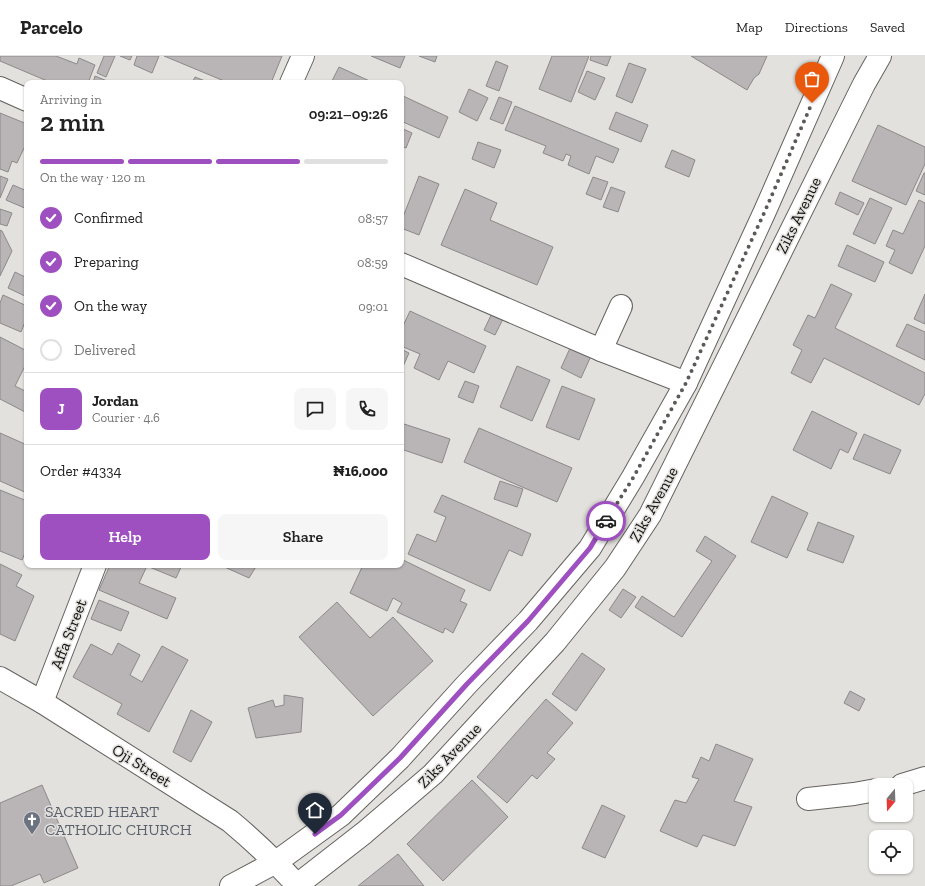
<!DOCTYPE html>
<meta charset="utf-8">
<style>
:root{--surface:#fff;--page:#f6f6f6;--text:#222;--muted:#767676;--line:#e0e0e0;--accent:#9e50c0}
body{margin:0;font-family:"Zilla Slab",serif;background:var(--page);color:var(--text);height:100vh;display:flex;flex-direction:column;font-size:15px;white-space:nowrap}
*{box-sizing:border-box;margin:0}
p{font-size:13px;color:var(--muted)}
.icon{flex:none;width:22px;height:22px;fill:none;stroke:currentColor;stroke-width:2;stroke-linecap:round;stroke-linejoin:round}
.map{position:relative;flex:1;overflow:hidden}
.details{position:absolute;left:24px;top:24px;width:380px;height:488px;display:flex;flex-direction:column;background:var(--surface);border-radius:8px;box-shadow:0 1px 3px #0004}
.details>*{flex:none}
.needle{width:26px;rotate:199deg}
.fabs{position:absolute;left:869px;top:722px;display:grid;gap:8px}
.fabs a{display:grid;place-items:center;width:44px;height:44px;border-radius:8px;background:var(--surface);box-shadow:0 1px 3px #0004;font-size:20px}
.pin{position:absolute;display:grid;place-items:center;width:34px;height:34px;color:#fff;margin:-41px -17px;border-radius:50% 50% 50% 0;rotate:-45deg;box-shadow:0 0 4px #0007}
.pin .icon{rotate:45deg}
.courier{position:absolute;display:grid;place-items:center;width:40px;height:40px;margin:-20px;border:3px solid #9e50c0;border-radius:50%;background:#fff;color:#222;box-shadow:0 1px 5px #0007}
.head em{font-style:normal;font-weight:600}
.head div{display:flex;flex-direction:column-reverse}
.head{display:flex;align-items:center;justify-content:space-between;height:68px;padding:0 16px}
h1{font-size:26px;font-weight:600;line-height:30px}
.bar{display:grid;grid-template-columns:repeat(4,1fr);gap:6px 4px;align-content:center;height:48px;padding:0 16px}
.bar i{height:5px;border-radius:3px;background:var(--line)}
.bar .on{background:var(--accent)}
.bar p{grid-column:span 4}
.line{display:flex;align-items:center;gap:10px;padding:0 16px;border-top:1px solid var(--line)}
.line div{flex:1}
.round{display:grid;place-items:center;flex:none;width:42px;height:42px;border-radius:8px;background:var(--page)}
ol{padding:0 16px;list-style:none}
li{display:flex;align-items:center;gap:12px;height:44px}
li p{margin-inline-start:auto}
li .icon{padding:4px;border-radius:50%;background:var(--accent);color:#fff;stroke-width:4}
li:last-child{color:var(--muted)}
li i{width:22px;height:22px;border:2px solid var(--line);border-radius:50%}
.primary-button{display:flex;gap:8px;margin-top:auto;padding:8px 16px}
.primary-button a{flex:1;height:46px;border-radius:8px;background:var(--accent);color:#fff;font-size:16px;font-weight:600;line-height:46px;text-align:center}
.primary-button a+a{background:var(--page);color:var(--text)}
header{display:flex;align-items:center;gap:24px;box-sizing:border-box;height:56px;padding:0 20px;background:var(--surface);border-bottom:1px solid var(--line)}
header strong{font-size:19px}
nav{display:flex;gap:22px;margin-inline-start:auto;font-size:14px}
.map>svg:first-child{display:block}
.building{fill:#b9b5b7;stroke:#8d888a}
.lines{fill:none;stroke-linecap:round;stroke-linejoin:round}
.minor-casing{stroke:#656360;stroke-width:24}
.major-casing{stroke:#656360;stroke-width:24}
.minor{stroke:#fff;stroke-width:22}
.major{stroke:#fff;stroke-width:22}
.done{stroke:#5b5a58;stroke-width:4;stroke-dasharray:0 7.2}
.route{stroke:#9e50c0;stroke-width:5}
.labels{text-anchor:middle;stroke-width:3;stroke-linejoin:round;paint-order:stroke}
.street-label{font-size:16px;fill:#121211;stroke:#e3e1dd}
.worship-label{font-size:16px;fill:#5b616d;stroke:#e3e1dd;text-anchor:start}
</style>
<header>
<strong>Parcelo</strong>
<nav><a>Map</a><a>Directions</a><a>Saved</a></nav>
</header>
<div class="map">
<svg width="925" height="830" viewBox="0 0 925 830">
<rect width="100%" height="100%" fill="#e3e1dd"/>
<g class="building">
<polygon points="0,0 56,0 77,8 79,2 95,9 88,27 52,27 0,5"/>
<polygon points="104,0 115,0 106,21 97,17"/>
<polygon points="120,0 132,0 130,4"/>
<polygon points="137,0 159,0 152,17 134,9"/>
<polygon points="164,0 282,0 271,27 229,27"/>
<polygon points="371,0 405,0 400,12"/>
<polygon points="419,0 437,0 435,6"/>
<polygon points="552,0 589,0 571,46 539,33"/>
<polygon points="591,0 611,0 607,10 590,4"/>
<polygon points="691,0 767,0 759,18 754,22 747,34"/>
<polygon points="496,5 508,10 499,35 486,30"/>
<polygon points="629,7 646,13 632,47 616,40"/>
<polygon points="339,11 374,27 331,27"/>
<polygon points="587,15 605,22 595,44 578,36"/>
<polygon points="95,20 112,27 93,27"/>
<polygon points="195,21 210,27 192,27"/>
<polygon points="469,33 488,42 477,65 459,56"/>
<polygon points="401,39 448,61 439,82 401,65"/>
<polygon points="499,41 512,46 503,68 490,63"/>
<polygon points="515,50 619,93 613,107 596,100 589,118 568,109 571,100 566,98 563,105 543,97 546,90 505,74"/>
<polygon points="616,56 648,69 641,86 609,73"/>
<polygon points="0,57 27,68 27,93 24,92 17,107 12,105 8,116 0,113"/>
<polygon points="878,69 925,91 925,108 906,149 852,125"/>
<polygon points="401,72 412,77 406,92 401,90"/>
<polygon points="478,86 501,94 494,112 472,103"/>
<polygon points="672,94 695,104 689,121 665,111"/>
<polygon points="924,117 925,117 925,139 916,135"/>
<polygon points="0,120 8,123 0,142"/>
<polygon points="419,120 439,128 419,179 401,172 401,166"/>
<polygon points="593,121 608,126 601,144 586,138"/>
<polygon points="13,129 27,135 27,153 6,144"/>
<polygon points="611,131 625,136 618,156 603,151"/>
<polygon points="465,133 497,147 490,164 553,191 537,229 441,189"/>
<polygon points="840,136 864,147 858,159 835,148"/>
<polygon points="870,142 892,152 875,188 853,178"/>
<polygon points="919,144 925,147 925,190 912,218 889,207 895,194 886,190 893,174 903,178"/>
<polygon points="0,153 12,157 7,170 0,168"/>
<polygon points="0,174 2,175 12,195 0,220"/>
<polygon points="847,189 884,206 875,226 838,210"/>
<polygon points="15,216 27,222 27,241 8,232"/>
<polygon points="831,228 852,238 835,272 925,317 925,338 919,349 824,302 811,327 791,317 802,294 793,289 808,259 815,262"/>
<polygon points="925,238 925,268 914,263"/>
<polygon points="3,239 27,250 27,261 21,276 0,267 0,247"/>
<polygon points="410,255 486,290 474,317 448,305 439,324 414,312 420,298 401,290 401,274"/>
<polygon points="493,255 504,261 495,279 484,274"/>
<polygon points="907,268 925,276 925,304 896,290"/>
<polygon points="0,281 27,295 27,306 15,330 27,336 27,357 0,343"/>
<polygon points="571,290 591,300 581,322 561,312"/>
<polygon points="401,293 409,297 401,315"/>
<polygon points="517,310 550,324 532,365 500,351"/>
<polygon points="465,325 479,330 473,347 458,341"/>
<polygon points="562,330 595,343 579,384 546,371"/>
<polygon points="812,355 857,377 848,397 840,393 831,413 793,394"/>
<polygon points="401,367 450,383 442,407 401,393"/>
<polygon points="479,372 572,412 557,446 464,406"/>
<polygon points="0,377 27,389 27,437 0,425"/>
<polygon points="864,378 901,394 890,418 853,403"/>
<polygon points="500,425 523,433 517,451 494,443"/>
<polygon points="0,434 27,445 27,492 22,504 0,495"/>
<polygon points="442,439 531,478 522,500 509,494 490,535 408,498 417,478 436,486 446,461 434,456"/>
<polygon points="772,440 808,457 787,502 751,486"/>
<polygon points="818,466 854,480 843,507 807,494"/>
<polygon points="705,480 736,500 682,581 635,551 642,540 674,561 712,505 696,495"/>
<polygon points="401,503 465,534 460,545 467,548 453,577 445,572 443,577 397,556 402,547 393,542 387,555 350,537 363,509 401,509"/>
<polygon points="0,508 22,519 16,530 34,540 15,585 0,578"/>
<polygon points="110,509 182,509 176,522 147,510 139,527 176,542 167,563 99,534"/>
<polygon points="220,509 257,509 249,522"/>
<polygon points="623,533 636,541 621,562 609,554"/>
<polygon points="99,544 129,556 121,575 91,563"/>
<polygon points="337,546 370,582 393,561 433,605 373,660 299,581"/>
<polygon points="118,587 140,599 130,619 142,626 162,590 188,604 149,676 117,658 122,648 73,621 91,588 112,599"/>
<polygon points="582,597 605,613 576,655 552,638"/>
<polygon points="850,635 865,643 859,655 844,647"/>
<polygon points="284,639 303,642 301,676 256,682 248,652 273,644 275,651 284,649"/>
<polygon points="546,643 573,667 547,697 555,703 537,723 532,719 507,747 477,721"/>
<polygon points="191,654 212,666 191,706 173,696"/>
<polygon points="716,688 753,703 734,745 752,751 735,790 703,779 697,791 660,775 675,744 686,747 699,723 692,721 701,701 709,705"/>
<polygon points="472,724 508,761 443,825 407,788"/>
<polygon points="42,729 78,812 44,827 40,818 11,830 0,830 0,747"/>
<polygon points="602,749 625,760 605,802 582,792"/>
<polygon points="398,798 424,830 358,830"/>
</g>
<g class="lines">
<g class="minor-casing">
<g id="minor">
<polyline points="291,27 303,0"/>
<polyline points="0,32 27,44"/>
<polyline points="401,208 601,294 686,327"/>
<polyline points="601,294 621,250"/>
<path d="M 0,622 L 42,646 L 230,765 C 254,785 276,806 297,829"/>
<polyline points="42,646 95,509"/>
<polyline points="902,729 925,722"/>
<polyline points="808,743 854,738 876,734"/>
</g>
</g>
<g class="major-casing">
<g id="major">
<polyline points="231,830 276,806 341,759 400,702 467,628 528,565 590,492 633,421 686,327 765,155 833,0"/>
<polyline points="296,830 364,777 433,718 555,586 615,512 650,459 864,28 880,0"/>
</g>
</g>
<use href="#minor" class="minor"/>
<use href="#major" class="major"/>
</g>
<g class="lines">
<polyline class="done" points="606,465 633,422 686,327 765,155 812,47"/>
<polyline class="route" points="315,778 341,759 400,702 467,628 528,565 590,492 606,465"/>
</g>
<defs>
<g id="church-pin" transform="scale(0.9)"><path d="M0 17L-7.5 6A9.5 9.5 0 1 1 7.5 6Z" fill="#6b7280" stroke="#e3e1dd"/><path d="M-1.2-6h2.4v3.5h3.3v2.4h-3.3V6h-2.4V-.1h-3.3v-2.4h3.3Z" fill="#fff"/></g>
</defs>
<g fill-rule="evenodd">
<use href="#church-pin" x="32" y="764"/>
</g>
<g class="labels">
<g class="street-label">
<text transform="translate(798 159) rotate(-64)" y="6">Ziks Avenue</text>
<text transform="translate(653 448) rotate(-61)" y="6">Ziks Avenue</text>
<text transform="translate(68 578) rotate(-69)" y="6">Affa Street</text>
<text transform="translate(449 699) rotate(-46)" y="6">Ziks Avenue</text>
<text transform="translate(142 709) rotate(32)" y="6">Oji Street</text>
</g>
<g class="worship-label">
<text x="45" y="761">SACRED HEART<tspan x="45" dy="18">CATHOLIC CHURCH</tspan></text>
</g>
</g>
</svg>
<div class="fabs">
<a><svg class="needle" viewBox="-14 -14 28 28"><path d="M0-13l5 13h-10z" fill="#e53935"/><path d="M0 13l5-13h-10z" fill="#767676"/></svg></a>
<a><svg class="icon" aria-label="locate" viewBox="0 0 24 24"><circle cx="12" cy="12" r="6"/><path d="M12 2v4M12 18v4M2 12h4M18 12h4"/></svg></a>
</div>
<div class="pin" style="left:812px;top:47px;background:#ea580c"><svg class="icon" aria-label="bag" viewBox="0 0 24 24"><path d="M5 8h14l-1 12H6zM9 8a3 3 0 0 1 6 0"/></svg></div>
<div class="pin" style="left:315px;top:778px;background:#1f2937"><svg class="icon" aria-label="home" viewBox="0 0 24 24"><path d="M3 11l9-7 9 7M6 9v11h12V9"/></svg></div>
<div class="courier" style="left:606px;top:465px"><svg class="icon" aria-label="car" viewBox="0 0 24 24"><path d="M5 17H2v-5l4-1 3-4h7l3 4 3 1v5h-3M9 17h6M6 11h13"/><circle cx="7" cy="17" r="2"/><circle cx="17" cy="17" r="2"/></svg></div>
<section class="details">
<div class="head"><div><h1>2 min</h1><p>Arriving in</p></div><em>09:21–09:26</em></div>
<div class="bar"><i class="on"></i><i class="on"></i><i class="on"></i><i></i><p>On the way · 120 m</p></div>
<ol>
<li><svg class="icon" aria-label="check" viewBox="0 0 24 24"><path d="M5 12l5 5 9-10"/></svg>Confirmed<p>08:57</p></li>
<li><svg class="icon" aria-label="check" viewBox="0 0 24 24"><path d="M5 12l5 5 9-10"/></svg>Preparing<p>08:59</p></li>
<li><svg class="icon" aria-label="check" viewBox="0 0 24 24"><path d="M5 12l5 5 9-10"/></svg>On the way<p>09:01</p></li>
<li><i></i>Delivered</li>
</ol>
<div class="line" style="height:72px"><b class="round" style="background:var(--accent);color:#fff">J</b><div><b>Jordan</b><p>Courier · 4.6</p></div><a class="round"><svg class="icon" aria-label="chat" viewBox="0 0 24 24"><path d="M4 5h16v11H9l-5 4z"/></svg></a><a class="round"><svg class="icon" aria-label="phone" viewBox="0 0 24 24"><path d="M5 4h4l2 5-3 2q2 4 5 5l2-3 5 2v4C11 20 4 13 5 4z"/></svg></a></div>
<div class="line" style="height:52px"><div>Order #4334</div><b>₦16,000</b></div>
<div class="primary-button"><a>Help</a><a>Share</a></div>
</section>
</div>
